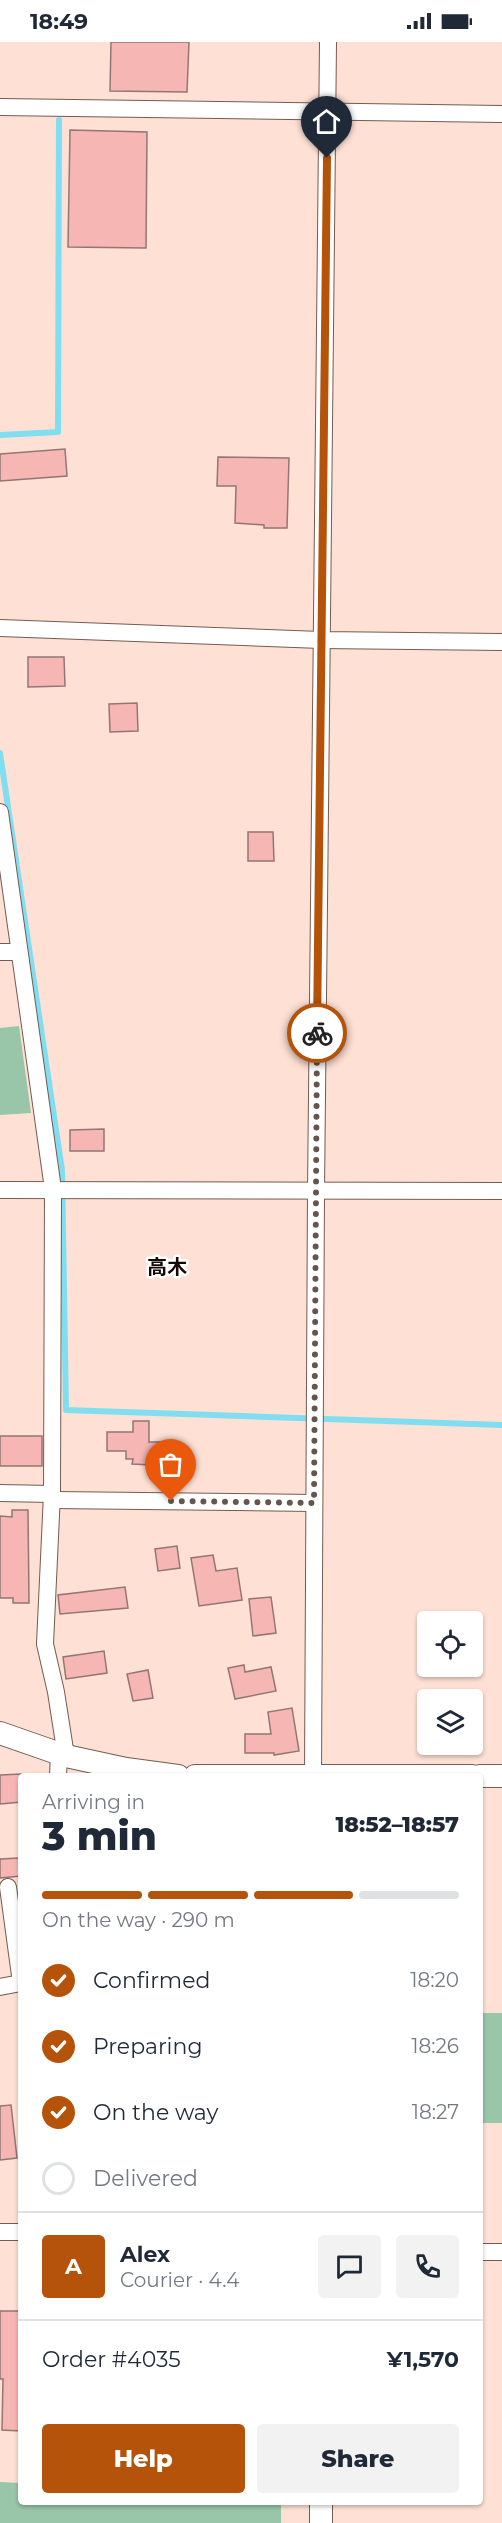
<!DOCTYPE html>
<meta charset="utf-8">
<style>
:root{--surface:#fff;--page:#f2f2f3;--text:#1f2937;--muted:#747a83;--line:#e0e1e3;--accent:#b45309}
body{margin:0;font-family:Montserrat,"Noto Sans JP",sans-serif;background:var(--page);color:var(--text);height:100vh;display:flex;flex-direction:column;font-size:22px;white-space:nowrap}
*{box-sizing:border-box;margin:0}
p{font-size:20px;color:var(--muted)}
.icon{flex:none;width:33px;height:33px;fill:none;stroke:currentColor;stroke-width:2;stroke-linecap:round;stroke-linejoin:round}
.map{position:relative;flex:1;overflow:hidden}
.drawer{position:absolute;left:18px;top:1731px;width:465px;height:732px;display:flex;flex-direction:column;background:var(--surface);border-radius:6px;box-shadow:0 2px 4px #0004}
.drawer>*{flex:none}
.tools{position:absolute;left:417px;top:1569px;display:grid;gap:12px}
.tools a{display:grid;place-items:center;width:66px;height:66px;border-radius:6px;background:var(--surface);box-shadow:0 2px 4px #0004;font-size:30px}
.pin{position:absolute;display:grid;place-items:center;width:51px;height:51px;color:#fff;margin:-62px -26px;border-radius:50% 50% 50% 0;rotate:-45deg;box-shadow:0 0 6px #0007}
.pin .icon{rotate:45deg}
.courier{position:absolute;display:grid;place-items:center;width:60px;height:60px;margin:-30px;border:4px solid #b45309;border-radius:50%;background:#fff;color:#222;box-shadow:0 2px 8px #0007}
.summary em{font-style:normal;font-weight:800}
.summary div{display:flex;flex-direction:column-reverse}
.summary{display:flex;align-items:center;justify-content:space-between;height:102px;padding:0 24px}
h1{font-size:39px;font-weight:800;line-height:45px}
.bar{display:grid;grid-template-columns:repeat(4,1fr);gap:9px 6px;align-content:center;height:72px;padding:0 24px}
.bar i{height:8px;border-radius:4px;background:var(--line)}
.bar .on{background:var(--accent)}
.bar p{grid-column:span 4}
.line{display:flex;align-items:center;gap:15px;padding:0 24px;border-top:2px solid var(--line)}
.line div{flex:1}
.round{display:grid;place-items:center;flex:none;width:63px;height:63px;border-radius:6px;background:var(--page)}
ol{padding:0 24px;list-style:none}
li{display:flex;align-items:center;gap:18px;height:66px}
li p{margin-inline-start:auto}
li .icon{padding:6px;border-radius:50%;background:var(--accent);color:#fff;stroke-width:4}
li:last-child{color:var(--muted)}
li i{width:33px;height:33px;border:3px solid var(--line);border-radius:50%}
.button{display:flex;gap:12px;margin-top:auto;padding:12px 24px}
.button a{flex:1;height:69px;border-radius:6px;background:var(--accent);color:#fff;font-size:24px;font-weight:800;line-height:69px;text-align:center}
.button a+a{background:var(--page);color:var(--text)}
.status{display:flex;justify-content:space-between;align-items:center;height:42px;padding:0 30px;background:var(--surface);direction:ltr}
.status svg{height:16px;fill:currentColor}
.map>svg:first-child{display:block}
.green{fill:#99c6a8}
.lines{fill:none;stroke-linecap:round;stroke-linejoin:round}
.stream{stroke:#81def0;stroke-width:6}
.building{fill:#f6b7b4;stroke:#937674;stroke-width:1.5}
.street-casing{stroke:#755b51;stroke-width:18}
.secondary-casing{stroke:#755b51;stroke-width:24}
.street{stroke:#fff;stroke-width:16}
.secondary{stroke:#fff;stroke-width:22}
.done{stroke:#65554e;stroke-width:6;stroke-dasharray:0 10.8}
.route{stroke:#b45309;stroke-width:8}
.labels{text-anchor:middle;stroke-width:5;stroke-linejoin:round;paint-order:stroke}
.quarter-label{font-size:20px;font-weight:bold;fill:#130a06;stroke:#fff}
</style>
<div class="status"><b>18:49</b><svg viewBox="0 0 49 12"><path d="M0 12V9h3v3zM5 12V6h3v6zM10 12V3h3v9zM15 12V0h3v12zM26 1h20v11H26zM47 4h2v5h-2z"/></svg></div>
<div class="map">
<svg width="502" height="2481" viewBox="0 0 502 2481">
<rect width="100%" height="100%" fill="#fee0d4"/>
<g class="green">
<polygon points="19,984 31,1071 0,1073 0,986"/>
<rect x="480" y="1971" width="22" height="110"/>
<polygon points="0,2440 21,2441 21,2460 281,2460 281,2481 0,2481"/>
</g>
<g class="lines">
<g class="stream">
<polyline points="0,393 58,390 59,78"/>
<polyline points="0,711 62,1128 66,1368 502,1383"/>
</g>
</g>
<g class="building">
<polygon points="111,0 189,0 187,50 110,49"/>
<polygon points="70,88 147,90 146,206 68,205"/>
<polygon points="65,407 67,434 0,439 0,412"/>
<polygon points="218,415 289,416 287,486 264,486 264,483 235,481 236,444 217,444"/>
<polygon points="28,615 64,615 65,644 28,645"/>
<polygon points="137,661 138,689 110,690 109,662"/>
<polygon points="248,790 273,790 274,819 248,819"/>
<polygon points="104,1087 104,1109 70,1109 70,1088"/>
<polygon points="133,1379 149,1379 149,1400 162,1400 162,1417 152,1417 152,1423 132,1422 133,1417 126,1417 126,1409 107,1409 107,1390 133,1390"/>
<rect x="0" y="1394" width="42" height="30"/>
<polygon points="12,1468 28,1468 29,1561 13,1561 13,1556 0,1556 0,1474 12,1475"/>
<polygon points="177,1504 180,1526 158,1529 155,1507"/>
<polygon points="213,1513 216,1529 237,1526 242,1558 199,1564 191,1516"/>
<polygon points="125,1545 128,1566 60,1572 58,1553"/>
<polygon points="271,1555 276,1591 253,1594 249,1557"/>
<polygon points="104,1609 107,1631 66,1637 63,1615"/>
<polygon points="244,1623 245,1630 271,1625 276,1649 235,1657 228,1626"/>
<polygon points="148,1628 153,1656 133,1659 127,1632"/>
<polygon points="292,1666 299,1709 274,1713 274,1711 245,1711 245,1692 271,1692 268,1670"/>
<polygon points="21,1732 21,1760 0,1762 0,1733"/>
<polygon points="19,1816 21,1834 0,1836 0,1817"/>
<polygon points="11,2063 17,2116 0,2118 0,2064"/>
<polygon points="0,2269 21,2269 21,2389 2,2388 3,2337 0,2337"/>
</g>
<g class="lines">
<g class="street-casing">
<g id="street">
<polyline points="0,65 502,72"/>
<polyline points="0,586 321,598 502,600"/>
<polyline points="0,770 53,1147 52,1452 45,1602 56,1650 66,1714"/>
<polyline points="0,910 19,910"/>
<polyline points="0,1148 502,1149"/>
<polyline points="0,1451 52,1452"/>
<polyline points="52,1458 314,1461"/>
<polyline points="313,1733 316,1149 328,0"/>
<polyline points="58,1734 59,1712"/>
<polyline points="8,1845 21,1941"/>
<polyline points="0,1945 21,1941"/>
<polyline points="0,2190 21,2190"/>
<polyline points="480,2210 502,2210"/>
</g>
</g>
<g class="secondary-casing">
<g id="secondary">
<polyline points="0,1691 66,1714 126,1727 178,1734"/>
<polyline points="195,1734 472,1734"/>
<polyline points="480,1734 502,1734"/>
<polyline points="321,2460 321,2481"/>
</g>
</g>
<use href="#street" class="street"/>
<use href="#secondary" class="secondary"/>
</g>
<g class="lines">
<polyline class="done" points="171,1459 314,1461 317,991"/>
<polyline class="route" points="317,991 327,116"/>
</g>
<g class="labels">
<g class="quarter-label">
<text x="167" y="1232">高木</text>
</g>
</g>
</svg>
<div class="tools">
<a><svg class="icon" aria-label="locate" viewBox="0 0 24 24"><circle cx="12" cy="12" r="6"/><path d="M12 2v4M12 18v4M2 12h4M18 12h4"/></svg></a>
<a><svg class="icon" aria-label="layers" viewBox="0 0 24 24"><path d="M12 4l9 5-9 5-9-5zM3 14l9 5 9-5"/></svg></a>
</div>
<div class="pin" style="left:171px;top:1459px;background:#ea580c"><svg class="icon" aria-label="bag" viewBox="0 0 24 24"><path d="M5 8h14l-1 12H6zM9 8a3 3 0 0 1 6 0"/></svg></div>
<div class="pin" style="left:327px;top:116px;background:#1f2937"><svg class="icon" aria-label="home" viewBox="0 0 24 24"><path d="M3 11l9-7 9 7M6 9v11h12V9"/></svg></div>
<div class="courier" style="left:317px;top:991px"><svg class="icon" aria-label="bike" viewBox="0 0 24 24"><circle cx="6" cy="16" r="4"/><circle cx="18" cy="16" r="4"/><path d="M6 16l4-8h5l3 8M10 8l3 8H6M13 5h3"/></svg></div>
<section class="drawer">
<div class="summary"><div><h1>3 min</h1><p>Arriving in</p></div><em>18:52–18:57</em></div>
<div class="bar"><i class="on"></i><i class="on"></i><i class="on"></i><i></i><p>On the way · 290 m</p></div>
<ol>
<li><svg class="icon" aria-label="check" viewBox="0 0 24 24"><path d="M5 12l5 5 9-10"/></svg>Confirmed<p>18:20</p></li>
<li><svg class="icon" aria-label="check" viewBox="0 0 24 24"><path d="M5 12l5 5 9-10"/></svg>Preparing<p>18:26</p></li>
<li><svg class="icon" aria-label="check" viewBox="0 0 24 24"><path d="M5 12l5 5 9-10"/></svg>On the way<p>18:27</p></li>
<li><i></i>Delivered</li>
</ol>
<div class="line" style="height:108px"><b class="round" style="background:var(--accent);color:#fff">A</b><div><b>Alex</b><p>Courier · 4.4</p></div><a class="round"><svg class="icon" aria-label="chat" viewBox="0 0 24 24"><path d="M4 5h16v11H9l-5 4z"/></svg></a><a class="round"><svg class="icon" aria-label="phone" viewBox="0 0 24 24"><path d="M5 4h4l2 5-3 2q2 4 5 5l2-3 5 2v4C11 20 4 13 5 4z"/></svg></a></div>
<div class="line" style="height:78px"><div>Order #4035</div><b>¥1,570</b></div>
<div class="button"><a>Help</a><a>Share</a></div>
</section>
</div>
